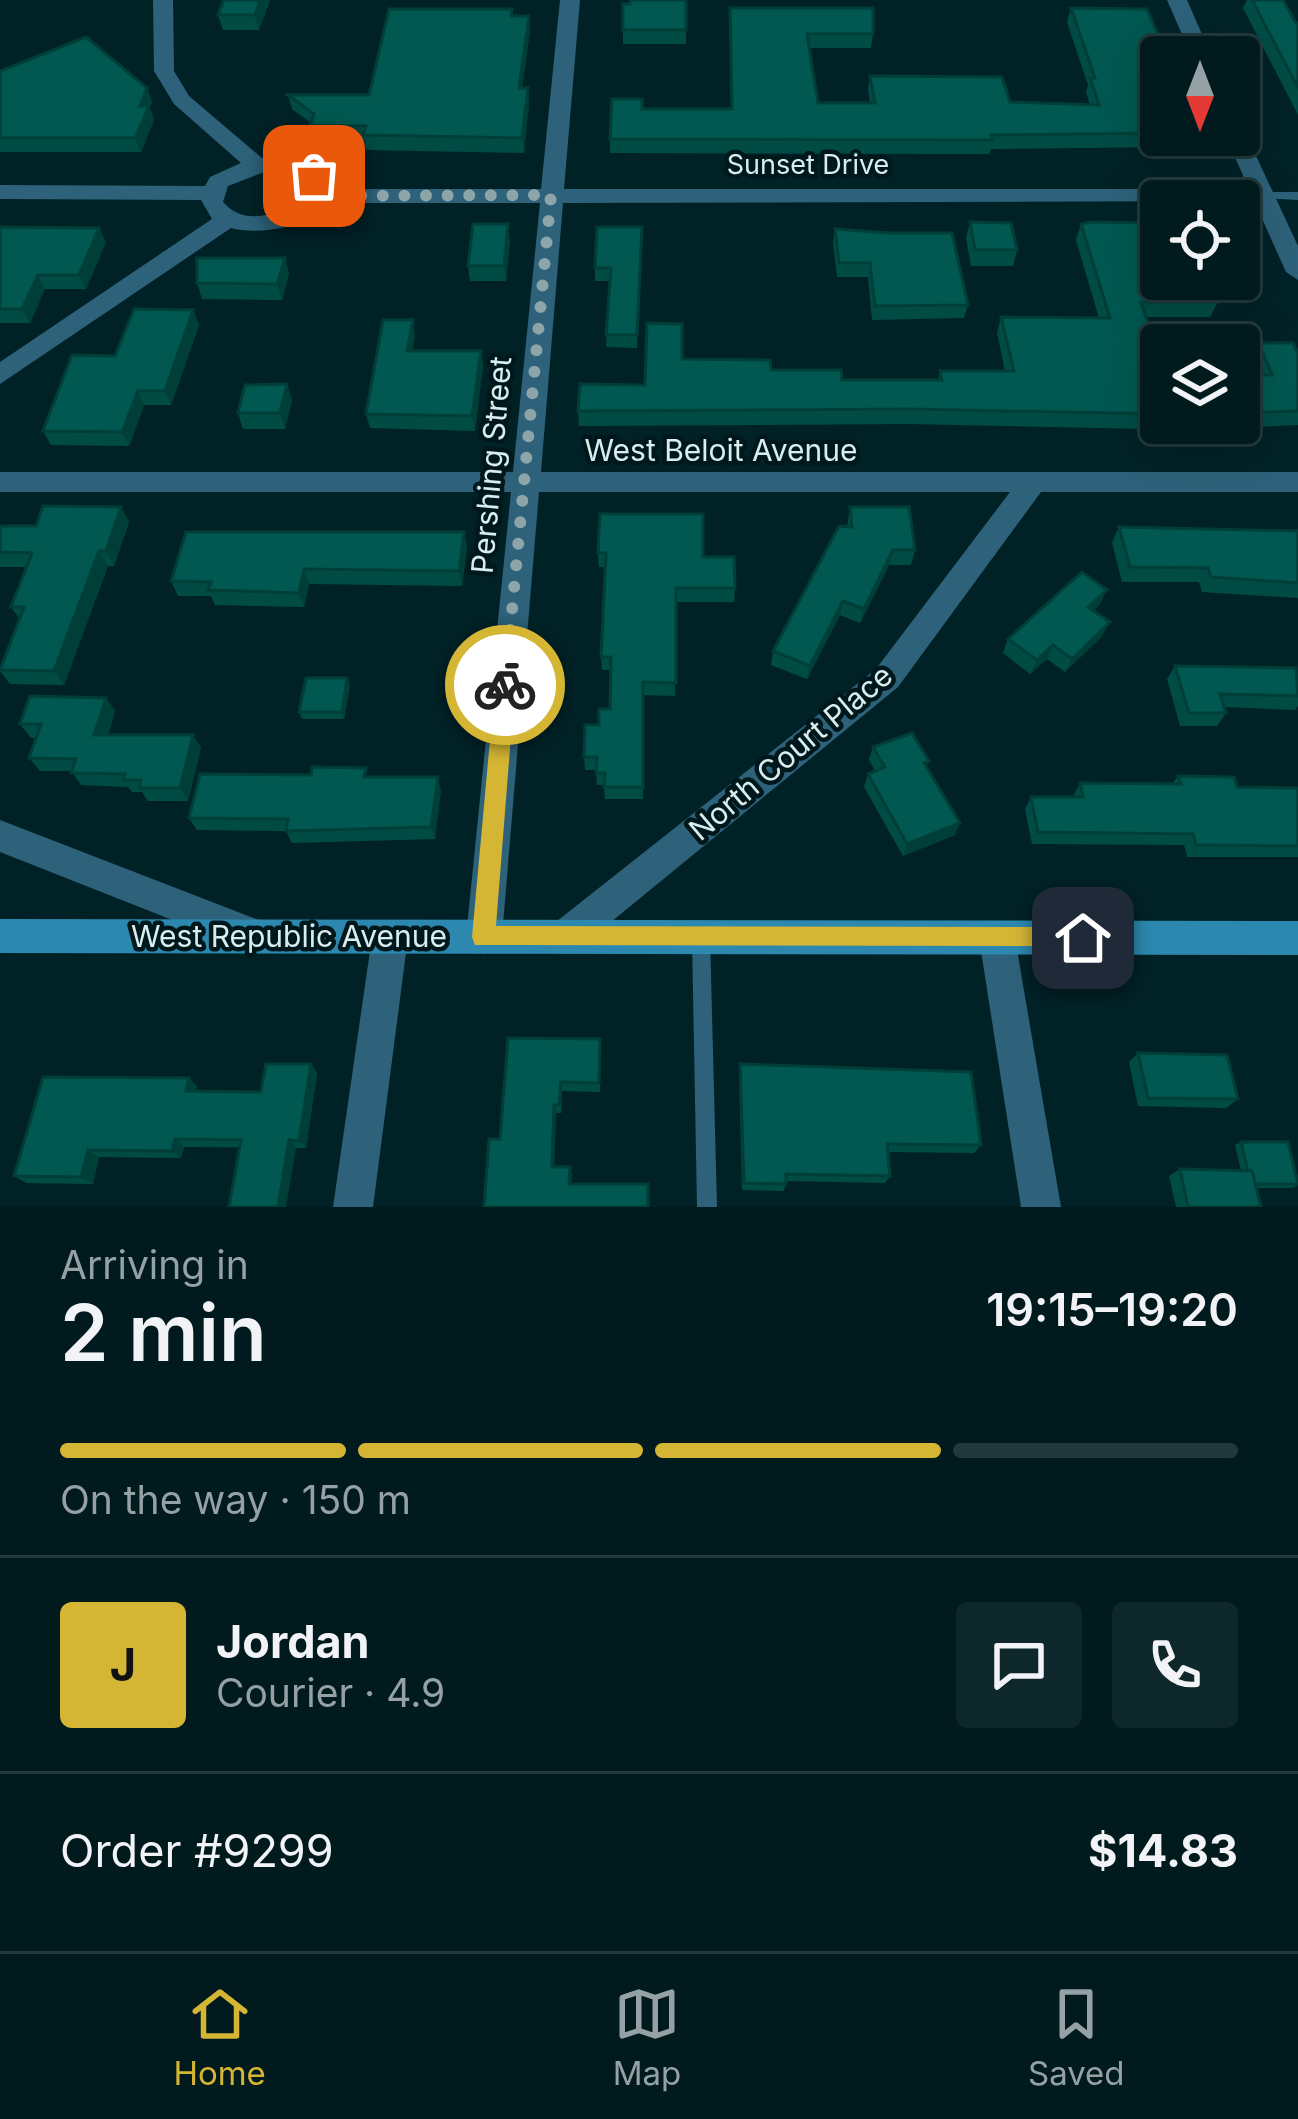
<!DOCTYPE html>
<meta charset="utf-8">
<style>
:root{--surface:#001a1d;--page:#0e272a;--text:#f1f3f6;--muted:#95a1a4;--line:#22383b;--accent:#d5b534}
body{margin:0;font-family:Inter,sans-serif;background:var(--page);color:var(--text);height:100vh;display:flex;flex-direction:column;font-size:45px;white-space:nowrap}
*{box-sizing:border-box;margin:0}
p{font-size:39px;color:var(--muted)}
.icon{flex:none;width:66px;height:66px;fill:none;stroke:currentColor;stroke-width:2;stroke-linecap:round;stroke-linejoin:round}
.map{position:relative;height:1207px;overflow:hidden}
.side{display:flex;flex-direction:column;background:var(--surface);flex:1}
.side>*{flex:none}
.needle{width:78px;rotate:180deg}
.controls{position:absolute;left:1140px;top:36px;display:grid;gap:24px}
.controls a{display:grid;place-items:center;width:120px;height:120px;border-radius:12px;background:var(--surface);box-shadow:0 12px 48px #0002,0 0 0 3px var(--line);font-size:60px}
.pin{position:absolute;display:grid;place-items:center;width:102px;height:102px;color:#fff;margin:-51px;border-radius:24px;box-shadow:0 6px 18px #0006}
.courier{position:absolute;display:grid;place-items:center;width:120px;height:120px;margin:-60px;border:9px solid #d5b534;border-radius:50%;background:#fff;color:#222;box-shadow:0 3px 15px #0007}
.head em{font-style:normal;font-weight:600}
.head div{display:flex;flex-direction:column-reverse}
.head{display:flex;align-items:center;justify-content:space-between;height:204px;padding:0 60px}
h1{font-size:78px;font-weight:600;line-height:90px}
.bar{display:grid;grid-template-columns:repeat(4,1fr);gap:18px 12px;align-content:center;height:144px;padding:0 60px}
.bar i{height:15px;border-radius:9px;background:var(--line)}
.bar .on{background:var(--accent)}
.bar p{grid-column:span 4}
.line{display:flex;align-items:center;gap:30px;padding:0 60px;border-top:3px solid var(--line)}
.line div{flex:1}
.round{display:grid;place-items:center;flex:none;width:126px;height:126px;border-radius:12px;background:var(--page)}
.dock{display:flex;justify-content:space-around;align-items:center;height:168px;border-top:3px solid var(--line);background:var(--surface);font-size:33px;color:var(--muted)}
.dock a{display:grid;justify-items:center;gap:6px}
.dock .on{color:var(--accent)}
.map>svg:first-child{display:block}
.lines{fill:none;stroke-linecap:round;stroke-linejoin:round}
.lane{fill:#2d627a;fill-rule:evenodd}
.street{fill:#2d627a;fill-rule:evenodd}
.secondary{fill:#2c88af;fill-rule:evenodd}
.wall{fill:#004c45}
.shaded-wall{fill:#003e38}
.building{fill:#005850;stroke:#003e38;stroke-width:3}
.route{fill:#d5b534}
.done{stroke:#8da5a9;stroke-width:12;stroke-dasharray:0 21.6}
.labels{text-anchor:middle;stroke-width:9;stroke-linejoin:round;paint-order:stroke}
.far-street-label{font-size:27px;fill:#d9ecef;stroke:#00181b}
.street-label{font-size:30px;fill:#d9ecef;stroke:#00181b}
</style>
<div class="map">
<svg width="1298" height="1207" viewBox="0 0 1298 1207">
<rect width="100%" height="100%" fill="#002227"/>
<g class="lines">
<g class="lane">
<polygon points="1263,192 1298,192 1298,200 1259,198 1257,196"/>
<polygon points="701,928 707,931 710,937 717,1207 697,1207 692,937 695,931"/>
</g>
<g class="street">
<path d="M 153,0 L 173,0 L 174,71 L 189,96 L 262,158 L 273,155 L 322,171 L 330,189 L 541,189 L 560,0 L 580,0 L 564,189 L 1249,189 L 1225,135 L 1244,130 L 1298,246 L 1298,280 L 1286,272 L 1255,203 L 1239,201 L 563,203 L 541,472 L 1298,472 L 1298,492 L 1041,492 L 898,687 L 578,949 L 565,954 L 552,949 L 547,937 L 552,925 L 876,669 L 1010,492 L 539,492 L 502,937 L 497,949 L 484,954 L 471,949 L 466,937 L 511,492 L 0,492 L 0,472 L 513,472 L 540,203 L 323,203 C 308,229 257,235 231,228 L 0,384 L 0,362 L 212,219 L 201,200 L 0,199 L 0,185 L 205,186 L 210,177 L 241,163 L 174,104 L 154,71 ZM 272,169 L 306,181 L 309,185 L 301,202 C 274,214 245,227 223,202 L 228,186 Z"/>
<polygon points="1167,0 1187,0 1212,57 1192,57"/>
<polygon points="0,820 264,922 269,934 264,946 251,951 0,852"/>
<polygon points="390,920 403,925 408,937 373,1207 333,1207 372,937 377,925"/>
<polygon points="997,921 1010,926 1015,938 1061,1207 1021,1207 979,938 984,926"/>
</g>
<polygon class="secondary" points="0,919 1298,921 1298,955 0,953"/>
</g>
<g class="wall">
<polygon points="270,0 259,30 223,30 218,15"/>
<polygon points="686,0 686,44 623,44 623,4"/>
<polygon points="1247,0 1283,0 1296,23 1298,23 1298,115 1243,8"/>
<polygon points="730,8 873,34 871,48 809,48 818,103 870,103 868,90 870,76 1010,102 1090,105 1086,92 1088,85 1067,22 1071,8 1161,57 1161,135 1221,135 1222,139 1217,153 1175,153 1172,147 991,149 989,154 610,153 610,139 731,109"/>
<polygon points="512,9 513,16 530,30 522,88 529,103 524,153 366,150 364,140 314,140 311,123 292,109 288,95 369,95"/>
<polygon points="0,71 147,88 152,102 150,108 154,120 141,152 0,152"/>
<polygon points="970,222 1017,250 1013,266 971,266 966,238"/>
<polygon points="1081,224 1218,302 1210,317 1146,317 1161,361 1161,423 1239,423 1239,375 1257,375 1251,359 1259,343 1298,353 1298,425 1195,430 908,424 579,426 578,411 645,385 682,359 842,380 938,380 940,371 1005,371 997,333 1001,317 1099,318 1076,240"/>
<polygon points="0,227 106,242 86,289 45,289 30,323 0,323"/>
<polygon points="642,227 637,348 606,347 610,281 595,281 595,268"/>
<polygon points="835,229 968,305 964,318 872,320 868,277 837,277 833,243"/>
<polygon points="510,240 506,281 470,281 468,266"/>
<polygon points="285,258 289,274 282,300 202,299 197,283"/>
<polygon points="193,310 199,325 171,405 144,405 129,446 51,445 43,431 115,356"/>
<polygon points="415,335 412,351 481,351 483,366 475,431 370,428 366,414"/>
<polygon points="287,384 292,400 285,429 243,429 238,413"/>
<polygon points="121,507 129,522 114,566 108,566 64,685 10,684 0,671 0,668 19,618 11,607 27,567 0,567 0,526 36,526"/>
<polygon points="850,507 915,550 911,565 889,565 860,623 840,615 807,679 771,665 773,651 847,527"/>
<polygon points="1119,527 1298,531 1298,598 1202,592 1199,582 1122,582 1112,542"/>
<polygon points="464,532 467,546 462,586 309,584 304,607 215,605 211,596 178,596 171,581"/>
<polygon points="598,553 703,557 735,588 734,602 676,602 675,696 643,695 643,799 605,799 604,785 597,785 596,770 585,770 584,757 599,725 610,709 611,670 602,670 601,657 606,567 599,567"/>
<polygon points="1100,604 1093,611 1102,636 1065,672 1047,659 1030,674 1003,653 1008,639"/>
<polygon points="1175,666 1298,673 1298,706 1295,710 1225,707 1226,713 1217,726 1180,726 1167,679"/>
<polygon points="350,685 344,719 302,719 299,712"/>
<polygon points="106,698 115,711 108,735 193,735 201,748 188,801 148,801 142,792 132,792 128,787 81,785 71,771 40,771 29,758 36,738 31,738 20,724"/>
<polygon points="873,747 927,768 955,835 903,856 864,787 868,774 875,771 869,760"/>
<polygon points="1178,776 1237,787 1298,788 1298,857 1187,857 1184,845 1032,844 1025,809 1031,797 1073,797 1080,783 1172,784"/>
<polygon points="369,777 441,790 435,839 292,843 286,831 197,830 189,818"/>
<polygon points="600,1039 600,1092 562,1091 561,1113 556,1113 554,1167 572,1174 571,1184 484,1207 500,1139"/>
<polygon points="1138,1053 1238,1099 1226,1108 1138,1106 1129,1062"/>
<polygon points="311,1064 317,1073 306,1148 184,1147 181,1158 99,1157 93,1184 27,1183 14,1176 197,1086 196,1091 261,1092"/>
<polygon points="740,1064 981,1145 974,1153 888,1152 890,1176 885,1183 786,1181 784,1191 742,1190 739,1073"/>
<polygon points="1241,1142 1298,1185 1292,1188 1256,1188 1261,1207 1176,1207 1169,1176 1180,1169 1241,1171 1235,1145"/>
</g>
<g class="shaded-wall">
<polygon points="260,0 270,0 259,30 255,15"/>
<polygon points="529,16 530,30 520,103 519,88"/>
<polygon points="147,88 152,102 150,108 154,120 141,152 135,138 140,106"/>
<polygon points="528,88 529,103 524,153 522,138"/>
<polygon points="508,224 510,240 506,281 504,266"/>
<polygon points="99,228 106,242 86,289 79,275"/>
<polygon points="285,258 289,274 282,300 277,284"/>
<polygon points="38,275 45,289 30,323 22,309"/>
<polygon points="193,310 199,325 171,405 165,391"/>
<polygon points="413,320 415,335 410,366 407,351"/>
<polygon points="481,351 483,366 475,431 472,416"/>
<polygon points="287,384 292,400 285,429 280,413"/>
<polygon points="138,391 144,405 129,446 122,432"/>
<polygon points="121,507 129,522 114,566 106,551"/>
<polygon points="464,532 467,546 462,586 459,571"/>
<polygon points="893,550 889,565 860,623 864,609"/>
<polygon points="99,551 108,566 64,685 54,671"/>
<polygon points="304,569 309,584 304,607 299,593"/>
<polygon points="1107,590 1100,604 1081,622 1088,607"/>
<polygon points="843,601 840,615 807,679 810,666"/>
<polygon points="1110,622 1102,636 1065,672 1072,659"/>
<polygon points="1053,645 1047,659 1030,674 1037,660"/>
<polygon points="347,678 350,685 344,719 342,712"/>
<polygon points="106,698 115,711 103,748 94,735"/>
<polygon points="193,735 201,748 188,801 180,788"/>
<polygon points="438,777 441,790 435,839 431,827"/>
<polygon points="960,823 955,835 903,856 907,844"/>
<polygon points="311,1064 317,1073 306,1148 299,1141"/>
<polygon points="189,1078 197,1086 195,1099 186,1091"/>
<polygon points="554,1105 556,1113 554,1174 552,1167"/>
<polygon points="175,1139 184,1147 181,1158 172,1151"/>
<polygon points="289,1140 296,1148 286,1207 278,1207"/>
<polygon points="88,1150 99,1157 93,1184 81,1177"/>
</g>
<g class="building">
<polygon points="224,0 260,0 255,15 218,15"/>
<polygon points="630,0 686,0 686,30 623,30 623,4 630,4"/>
<polygon points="1252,0 1283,0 1296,23 1298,23 1298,88"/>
<polygon points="730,8 873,8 873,34 807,34 818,103 875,103 870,76 1002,77 1010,102 1099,105 1090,78 1095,78 1071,8 1147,9 1168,57 1161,57 1161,133 991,135 993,140 610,139 612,99 642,99 642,109 732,109"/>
<polygon points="389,9 512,9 511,16 529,16 519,88 528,88 522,138 363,135 366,126 310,125 314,114 288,95 369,95"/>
<polygon points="86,37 147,88 140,106 149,106 135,138 0,138 0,71"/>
<polygon points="1179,135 1221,135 1222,139 1180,139"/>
<polygon points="970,222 1011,223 1017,250 975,250"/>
<polygon points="1091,222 1161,223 1161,279 1209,279 1218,302 1141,302 1161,361 1161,414 912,409 578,411 580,384 645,385 647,323 682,324 682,359 770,360 771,370 841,370 842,380 942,380 940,371 1014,371 1001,317 1110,318 1081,224"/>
<polygon points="473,224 508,224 504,266 468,266"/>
<polygon points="0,227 99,228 79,275 38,275 22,309 0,309"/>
<polygon points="597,227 642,227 637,335 606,335 611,268 595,268"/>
<polygon points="835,229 889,233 952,233 968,305 875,306 870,263 839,263"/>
<polygon points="197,258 285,258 277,284 197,283"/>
<polygon points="134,309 193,310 165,391 138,391 122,432 43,431 72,355 115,356"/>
<polygon points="383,320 413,320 407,351 481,351 472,416 366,414"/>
<polygon points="1259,343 1293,343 1298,353 1298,411 1239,413 1239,375 1272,375"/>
<polygon points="287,384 280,413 238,413 245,385"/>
<polygon points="43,506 121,507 106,551 99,551 54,671 0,670 24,607 11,607 32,553 0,552 0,526 36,526"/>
<polygon points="850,507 909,507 915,550 893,550 864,609 843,601 810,666 773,651 839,526 852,527"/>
<polygon points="600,514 703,514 703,557 734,557 735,588 676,588 676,683 643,682 643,787 604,787 605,773 596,773 597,757 584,757 585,725 599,725 599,709 610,709 611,657 601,657 606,553 598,553"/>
<polygon points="1119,527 1298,531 1298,583 1211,577 1208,568 1130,567"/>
<polygon points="186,532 464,532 459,571 304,569 299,593 208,590 211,582 171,581"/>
<polygon points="1082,572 1107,590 1088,607 1110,622 1072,659 1053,645 1037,660 1008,639"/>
<polygon points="1175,666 1296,668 1298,696 1220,694 1226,713 1189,713"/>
<polygon points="306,678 347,678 342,712 299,712"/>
<polygon points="30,696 106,698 94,735 193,735 180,788 139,788 141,780 123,780 125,774 71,773 76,759 29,758 41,724 20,724"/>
<polygon points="912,733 929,761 924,763 960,823 907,844 868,774 885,767 873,747"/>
<polygon points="312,767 366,768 364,777 438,777 431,827 286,831 288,819 189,818 200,774 311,775"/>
<polygon points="1178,776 1234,777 1237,787 1298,788 1298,846 1196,845 1193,834 1038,832 1031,797 1083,797 1080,783 1181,784"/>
<polygon points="508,1038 600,1039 599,1083 561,1082 559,1105 554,1105 552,1167 570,1167 569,1184 648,1184 648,1207 484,1207 489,1139 500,1139"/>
<polygon points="1138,1053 1227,1055 1238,1099 1148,1098"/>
<polygon points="266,1064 311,1064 299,1141 289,1140 278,1207 229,1207 241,1140 175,1139 172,1151 88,1150 81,1177 14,1176 43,1077 189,1078 186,1091 261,1092"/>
<polygon points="740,1064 971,1072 981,1145 887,1144 890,1176 786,1174 786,1184 744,1183"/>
<polygon points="1241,1142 1288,1142 1298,1184 1255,1184 1252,1171 1248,1171"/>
<polygon points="1180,1169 1252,1171 1261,1207 1188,1207"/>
</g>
<polygon class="route" points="505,677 515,685 496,926 1083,927 1092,930 1092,946 475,945 472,937 495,685"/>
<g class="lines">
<polyline class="done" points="314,176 321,185 319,196 551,195 505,685"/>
</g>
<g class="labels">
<g class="far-street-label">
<text x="808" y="174">Sunset Drive</text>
</g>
<g class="street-label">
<text x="721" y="461">West Beloit Avenue</text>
<text transform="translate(492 465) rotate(-85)" y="10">Pershing Street</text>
<text transform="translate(791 753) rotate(-40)" y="10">North Court Place</text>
<text x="289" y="947">West Republic Avenue</text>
</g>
</g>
</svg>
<div class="controls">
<a><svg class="needle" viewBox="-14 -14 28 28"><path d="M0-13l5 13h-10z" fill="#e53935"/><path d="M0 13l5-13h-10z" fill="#95a1a4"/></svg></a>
<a><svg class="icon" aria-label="locate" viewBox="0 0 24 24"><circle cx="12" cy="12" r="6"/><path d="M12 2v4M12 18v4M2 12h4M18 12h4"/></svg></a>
<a><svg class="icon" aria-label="layers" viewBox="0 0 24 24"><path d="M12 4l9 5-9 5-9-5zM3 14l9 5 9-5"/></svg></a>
</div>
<div class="pin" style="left:314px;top:176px;background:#ea580c"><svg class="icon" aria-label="bag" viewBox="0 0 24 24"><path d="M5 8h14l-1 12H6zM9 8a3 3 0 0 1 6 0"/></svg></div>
<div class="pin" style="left:1083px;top:938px;background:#1f2937"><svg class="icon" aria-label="home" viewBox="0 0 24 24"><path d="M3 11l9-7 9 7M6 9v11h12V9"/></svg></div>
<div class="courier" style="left:505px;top:685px"><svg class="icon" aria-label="bike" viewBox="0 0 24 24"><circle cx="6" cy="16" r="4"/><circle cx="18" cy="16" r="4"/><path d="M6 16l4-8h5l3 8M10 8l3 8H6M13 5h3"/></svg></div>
</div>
<section class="side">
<div class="head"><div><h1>2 min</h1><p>Arriving in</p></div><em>19:15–19:20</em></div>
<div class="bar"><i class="on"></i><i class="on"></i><i class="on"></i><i></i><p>On the way · 150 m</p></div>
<div class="line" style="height:216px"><b class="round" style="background:var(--accent);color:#111">J</b><div><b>Jordan</b><p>Courier · 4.9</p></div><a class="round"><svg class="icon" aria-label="chat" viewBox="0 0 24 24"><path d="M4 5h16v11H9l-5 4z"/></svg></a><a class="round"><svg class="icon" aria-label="phone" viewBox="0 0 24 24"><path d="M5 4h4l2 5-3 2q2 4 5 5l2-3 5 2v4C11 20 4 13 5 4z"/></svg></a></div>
<div class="line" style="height:156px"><div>Order #9299</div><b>$14.83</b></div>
</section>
<nav class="dock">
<a class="on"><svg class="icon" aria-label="home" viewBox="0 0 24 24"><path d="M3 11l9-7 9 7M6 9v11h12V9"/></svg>Home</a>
<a><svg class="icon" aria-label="map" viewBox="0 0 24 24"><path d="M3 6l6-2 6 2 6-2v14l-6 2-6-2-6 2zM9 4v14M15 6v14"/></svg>Map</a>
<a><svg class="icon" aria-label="saved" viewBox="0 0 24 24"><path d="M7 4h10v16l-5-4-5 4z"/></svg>Saved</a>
</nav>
